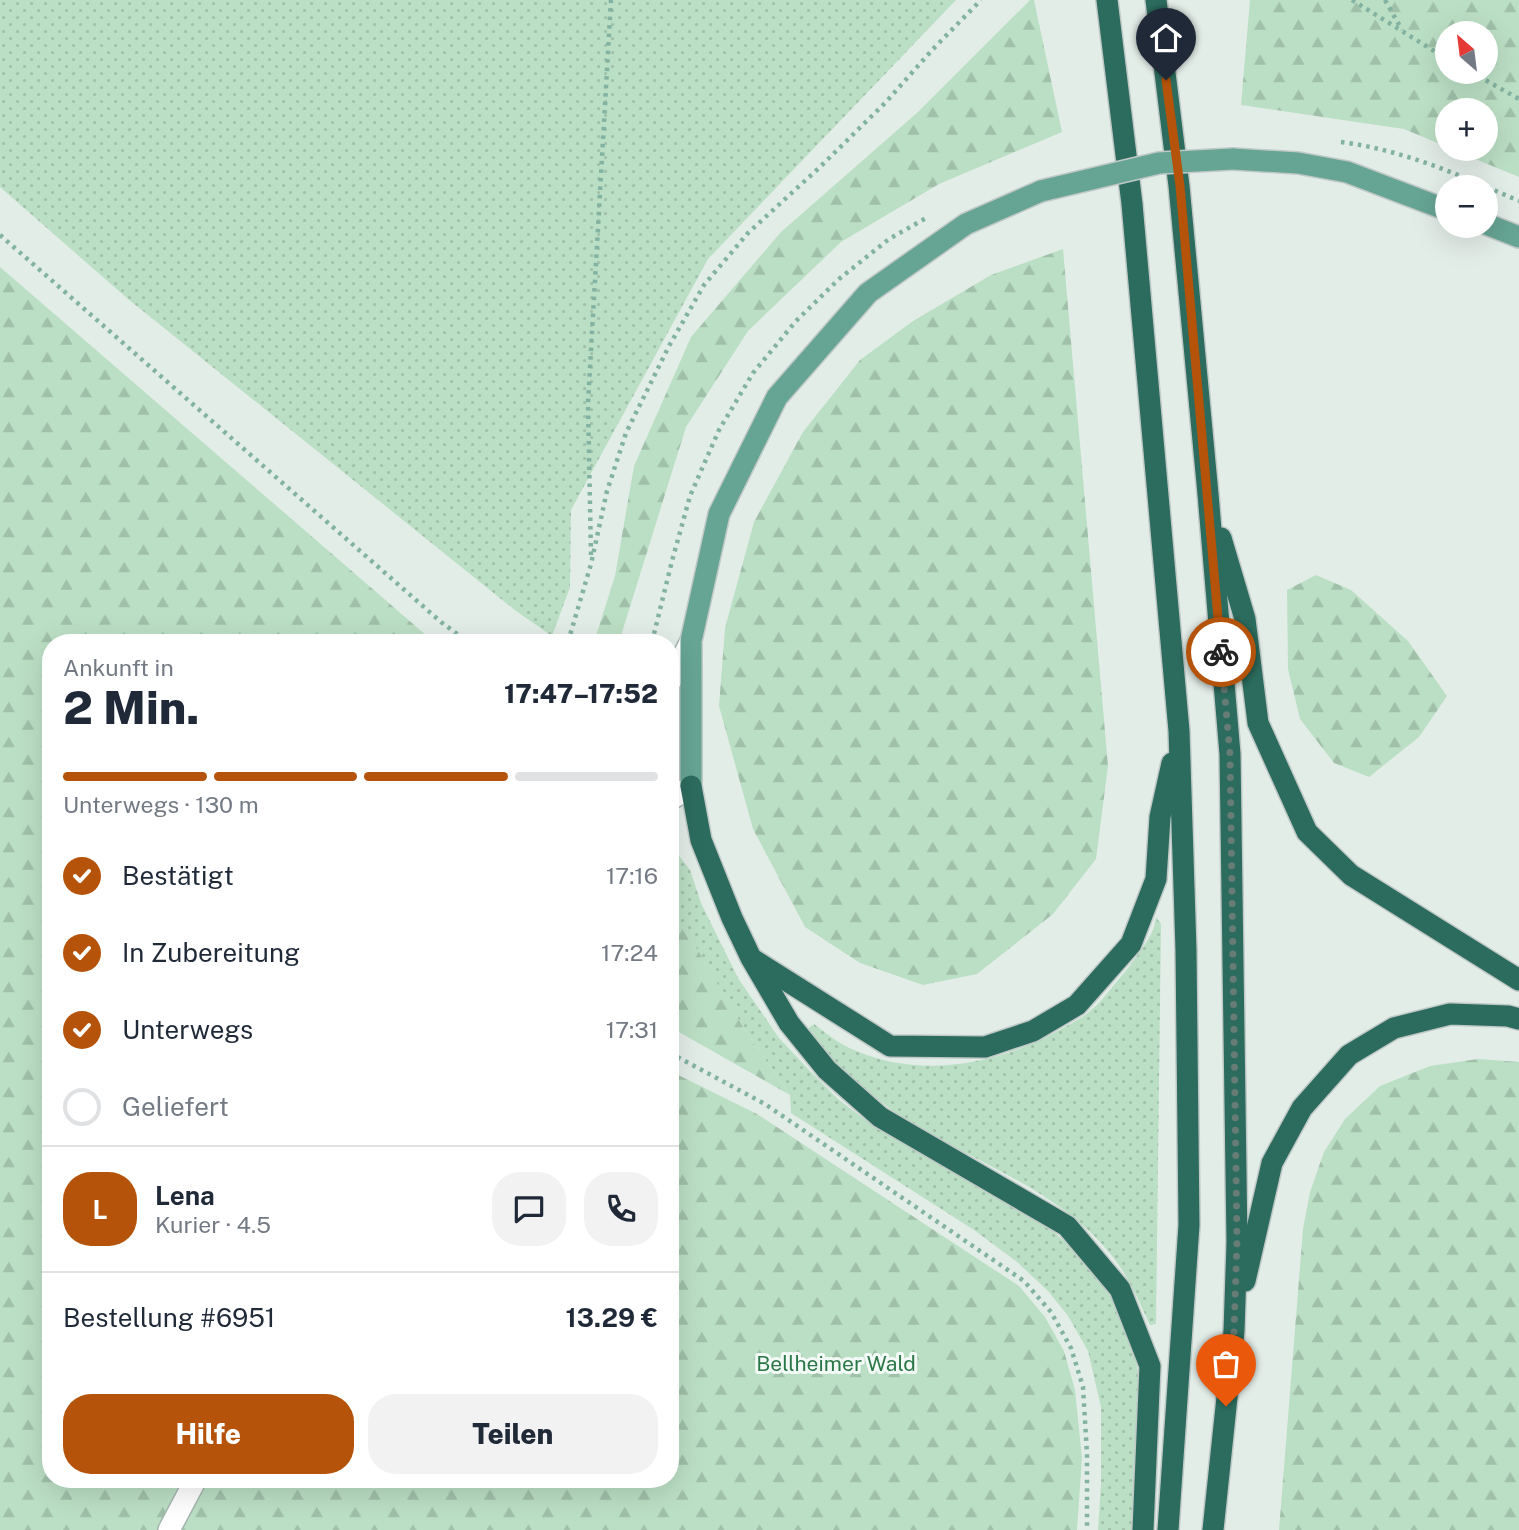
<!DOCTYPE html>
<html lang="de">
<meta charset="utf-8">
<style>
:root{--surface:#fff;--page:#f2f2f3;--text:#1f2937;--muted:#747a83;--line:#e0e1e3;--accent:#b45309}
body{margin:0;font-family:"Public Sans",sans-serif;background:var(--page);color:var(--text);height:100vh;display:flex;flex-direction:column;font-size:26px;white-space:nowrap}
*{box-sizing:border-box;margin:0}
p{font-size:23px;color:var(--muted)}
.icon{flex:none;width:38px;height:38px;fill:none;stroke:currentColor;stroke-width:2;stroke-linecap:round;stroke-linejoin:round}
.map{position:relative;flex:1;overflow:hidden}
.sheet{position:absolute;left:42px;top:634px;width:637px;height:854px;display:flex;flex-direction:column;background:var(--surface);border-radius:28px;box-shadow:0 7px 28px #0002}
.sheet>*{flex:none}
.needle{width:46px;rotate:332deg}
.buttons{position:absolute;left:1435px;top:21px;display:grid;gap:14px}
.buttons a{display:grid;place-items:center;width:63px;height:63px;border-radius:50%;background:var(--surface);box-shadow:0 7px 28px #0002;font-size:35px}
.pin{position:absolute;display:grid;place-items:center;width:60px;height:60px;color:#fff;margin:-72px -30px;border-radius:50% 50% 50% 0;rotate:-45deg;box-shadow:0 0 7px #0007}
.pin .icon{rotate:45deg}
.courier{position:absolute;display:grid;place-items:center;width:70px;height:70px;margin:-35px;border:5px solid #b45309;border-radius:50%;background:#fff;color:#222;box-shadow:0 2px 9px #0007}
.headline em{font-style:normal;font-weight:800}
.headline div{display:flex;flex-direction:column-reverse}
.headline{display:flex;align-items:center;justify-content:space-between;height:119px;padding:0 21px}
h1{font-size:46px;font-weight:800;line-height:52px}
.bar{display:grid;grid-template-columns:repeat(4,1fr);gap:10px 7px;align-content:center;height:84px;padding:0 21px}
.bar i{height:9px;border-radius:5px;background:var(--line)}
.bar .on{background:var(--accent)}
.bar p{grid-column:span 4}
.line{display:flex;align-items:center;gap:18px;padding:0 21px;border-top:2px solid var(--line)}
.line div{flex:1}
.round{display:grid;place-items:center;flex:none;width:74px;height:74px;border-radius:28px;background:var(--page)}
ol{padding:0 21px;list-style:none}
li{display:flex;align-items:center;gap:21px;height:77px}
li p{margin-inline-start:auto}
li .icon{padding:7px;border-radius:50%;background:var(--accent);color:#fff;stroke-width:4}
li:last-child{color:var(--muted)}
li i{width:38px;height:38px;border:4px solid var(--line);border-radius:50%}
.action{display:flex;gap:14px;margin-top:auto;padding:14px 21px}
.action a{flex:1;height:80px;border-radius:28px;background:var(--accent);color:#fff;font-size:28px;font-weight:800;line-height:80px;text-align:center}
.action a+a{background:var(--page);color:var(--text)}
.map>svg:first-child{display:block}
.grass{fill:url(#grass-dots)}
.forest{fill:url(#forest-firs);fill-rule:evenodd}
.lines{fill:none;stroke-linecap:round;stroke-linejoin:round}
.minor-casing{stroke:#a5b5af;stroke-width:24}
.major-casing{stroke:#c1c9c7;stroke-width:24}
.highway-casing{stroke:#c1c9c7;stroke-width:24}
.path{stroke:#82b2a2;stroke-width:4.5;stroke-dasharray:3.5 5;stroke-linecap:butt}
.minor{stroke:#fff;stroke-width:21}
.major{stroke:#66a493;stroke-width:21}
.highway{stroke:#2c6c5e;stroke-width:21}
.major-bridge-casing{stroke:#c1c9c7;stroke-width:24;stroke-linecap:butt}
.major-bridge{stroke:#66a493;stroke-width:21}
.done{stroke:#667c75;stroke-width:7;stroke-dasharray:0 12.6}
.route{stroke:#b45309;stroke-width:9}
.labels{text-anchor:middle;stroke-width:6;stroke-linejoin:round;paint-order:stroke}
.park-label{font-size:21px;fill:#2a7847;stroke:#f3f9f6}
</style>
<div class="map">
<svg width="1519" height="1530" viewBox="0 0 1519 1530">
<defs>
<pattern id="grass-dots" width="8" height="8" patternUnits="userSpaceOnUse" patternTransform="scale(1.75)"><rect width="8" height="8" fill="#bbdfc4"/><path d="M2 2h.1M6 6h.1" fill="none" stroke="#a0c0a9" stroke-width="1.8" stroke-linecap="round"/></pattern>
<pattern id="forest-firs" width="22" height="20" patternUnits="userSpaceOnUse" patternTransform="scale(1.75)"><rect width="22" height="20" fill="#bbdfc4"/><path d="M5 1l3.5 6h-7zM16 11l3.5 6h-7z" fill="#a0c0a9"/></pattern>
</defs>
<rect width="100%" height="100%" fill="#e3ede8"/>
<g class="grass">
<polygon points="0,0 956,0 708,259 571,510 570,587 552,636 516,611 128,299 0,187"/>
<polygon points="670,844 690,870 701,903 738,978 779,1038 810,1071 838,1099 864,1119 979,1186 1024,1211 1054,1232 1078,1254 1106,1287 1122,1317 1130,1337 1137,1367 1143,1404 1134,1530 1098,1530 1101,1483 1101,1407 1088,1351 1068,1316 1048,1291 1017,1262 974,1230 791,1113 790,1095 743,1027 672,909 670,903"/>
<path d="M 1156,917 L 1161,924 L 1156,1324 L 1150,1325 C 1138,1299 1127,1273 1108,1251 C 1054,1187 973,1162 904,1119 C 895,1113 887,1106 879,1100 C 850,1077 829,1058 806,1030 L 814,1024 C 826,1033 839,1044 854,1050 C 922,1080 1001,1064 1063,1028 C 1072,1023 1082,1018 1090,1011 C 1101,1002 1109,991 1118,980 C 1128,969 1150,940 1154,927 C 1155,924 1155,920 1156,917 Z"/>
</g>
<g class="forest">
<polygon points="1030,0 1034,0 1062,132 939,184 841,242 748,331 686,427 619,642 594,642 615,576 634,466 691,337 781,232 918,112"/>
<path d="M 1250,0 L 1519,0 L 1519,177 L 1451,149 L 1486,149 L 1486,110 L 1447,110 L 1447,147 L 1404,129 L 1241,105 ZM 1486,33 L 1486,72 L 1447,72 L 1447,33 Z"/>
<polygon points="1063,249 1108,766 1096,859 1053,914 977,974 923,985 860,963 805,927 753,829 719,706 725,628 754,522 803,432 860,360 913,321 991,275"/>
<polygon points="0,267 434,642 51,642 51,1479 670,1479 670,1071 757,1114 1019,1286 1045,1317 1064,1351 1075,1390 1082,1458 1077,1530 0,1530"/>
<polygon points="1316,575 1351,590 1408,641 1447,696 1419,737 1369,777 1334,763 1300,719 1288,669 1287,590"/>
<polygon points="670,903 743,1027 790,1095 670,1027"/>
<polygon points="1478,1059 1519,1062 1519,1530 1279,1530 1303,1229 1310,1192 1324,1152 1345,1119 1380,1086 1430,1066"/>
</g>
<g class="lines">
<g class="minor-casing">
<g id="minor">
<polyline points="670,682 691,641"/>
<polyline points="670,800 691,786"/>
<polyline points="169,1530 196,1479"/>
</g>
</g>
<g class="major-casing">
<g id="major">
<polyline points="1233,159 1298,163 1347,172 1447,210"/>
<polyline points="1486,224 1519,237"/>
<polyline points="691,786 691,641 719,514 777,397 868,293 966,224 1041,191"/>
</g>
</g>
<g class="highway-casing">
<g id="highway">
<polyline points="1107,0 1132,204 1179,731 1186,950 1189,1225 1168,1530"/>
<polyline points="1156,0 1179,186 1208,494 1230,754 1237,1242 1234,1331 1213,1530"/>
<polyline points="1221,538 1245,619 1258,723 1307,832 1351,875 1519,980"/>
<polyline points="691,786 701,840 732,918 751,958 789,1023 827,1070 880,1117 1067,1226 1120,1289 1150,1366 1143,1530"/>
<polyline points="754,960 890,1046 985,1047 1033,1031 1077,1005 1131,944 1156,879 1160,817 1172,763"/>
<polyline points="1245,1281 1272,1163 1302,1108 1349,1055 1394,1028 1450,1014 1508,1016 1519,1019"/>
</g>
</g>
<g class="path">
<polyline points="1352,0 1447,59"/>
<polyline points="1385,0 1402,30"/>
<polyline points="1471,72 1519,99"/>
<path d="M 1341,142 C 1404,150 1462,176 1519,201"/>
<polyline points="0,235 441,622 468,642"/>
<polyline points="591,555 588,403 611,0"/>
<polyline points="568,642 591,564 607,491 626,433 669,346 704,285 748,233 820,167 886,102 933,49 981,0"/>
<polyline points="652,642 672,561 690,496 719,430 753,373 796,321 839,279 889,239 928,217"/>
<polyline points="670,1053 765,1104 1024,1281 1051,1312 1071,1348 1083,1387 1087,1454 1087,1530"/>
<polyline points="670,1412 676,1415"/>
</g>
<use href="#minor" class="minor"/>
<use href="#major" class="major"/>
<use href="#highway" class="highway"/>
<g class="major-bridge-casing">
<polyline id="major-bridge" points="1041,191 1159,163 1233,159"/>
</g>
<use href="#major-bridge" class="major-bridge"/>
</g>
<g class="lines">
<polyline class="done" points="1221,652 1230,754 1237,1241 1234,1331 1226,1406"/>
<polyline class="route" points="1166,80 1180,186 1221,652"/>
</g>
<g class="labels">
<g class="park-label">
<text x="836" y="1371">Bellheimer Wald</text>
</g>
</g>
</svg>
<div class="buttons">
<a><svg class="needle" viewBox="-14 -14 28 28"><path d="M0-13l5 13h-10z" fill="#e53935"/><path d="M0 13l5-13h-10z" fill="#747a83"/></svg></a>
<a>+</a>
<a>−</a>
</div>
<div class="pin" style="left:1226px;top:1406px;background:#ea580c"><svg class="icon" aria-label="bag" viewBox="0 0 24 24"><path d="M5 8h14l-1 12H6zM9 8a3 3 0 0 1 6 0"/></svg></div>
<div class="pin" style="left:1166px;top:80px;background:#1f2937"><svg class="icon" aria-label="home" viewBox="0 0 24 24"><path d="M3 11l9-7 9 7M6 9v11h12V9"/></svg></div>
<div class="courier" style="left:1221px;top:652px"><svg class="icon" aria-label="bike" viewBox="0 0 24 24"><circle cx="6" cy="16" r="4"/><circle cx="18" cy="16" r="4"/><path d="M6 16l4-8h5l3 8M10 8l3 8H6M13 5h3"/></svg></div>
<section class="sheet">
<div class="headline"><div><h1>2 Min.</h1><p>Ankunft in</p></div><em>17:47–17:52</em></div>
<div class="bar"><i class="on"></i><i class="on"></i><i class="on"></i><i></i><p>Unterwegs · 130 m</p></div>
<ol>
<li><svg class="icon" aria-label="check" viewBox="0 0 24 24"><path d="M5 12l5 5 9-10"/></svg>Bestätigt<p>17:16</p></li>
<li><svg class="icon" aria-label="check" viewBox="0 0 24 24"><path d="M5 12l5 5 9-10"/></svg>In Zubereitung<p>17:24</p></li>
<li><svg class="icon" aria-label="check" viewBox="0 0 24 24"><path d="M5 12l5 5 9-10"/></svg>Unterwegs<p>17:31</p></li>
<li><i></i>Geliefert</li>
</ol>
<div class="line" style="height:126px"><b class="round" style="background:var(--accent);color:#fff">L</b><div><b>Lena</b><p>Kurier · 4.5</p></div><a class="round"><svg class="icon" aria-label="chat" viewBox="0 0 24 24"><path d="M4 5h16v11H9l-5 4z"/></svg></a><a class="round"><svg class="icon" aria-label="phone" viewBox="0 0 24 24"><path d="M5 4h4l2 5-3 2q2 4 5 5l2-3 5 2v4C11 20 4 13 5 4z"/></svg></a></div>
<div class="line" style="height:91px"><div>Bestellung #6951</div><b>13.29 €</b></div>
<div class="action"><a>Hilfe</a><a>Teilen</a></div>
</section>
</div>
